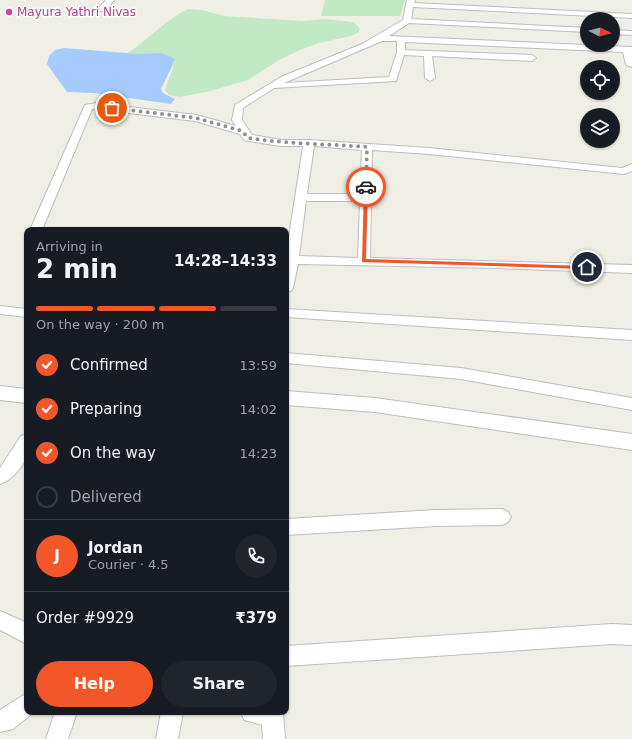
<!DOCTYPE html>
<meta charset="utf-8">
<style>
:root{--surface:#171b24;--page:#20242c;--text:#f1f3f6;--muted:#9ea1a6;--line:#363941;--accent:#f25629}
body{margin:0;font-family:"DejaVu Sans",sans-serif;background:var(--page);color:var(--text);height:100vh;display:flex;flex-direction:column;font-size:15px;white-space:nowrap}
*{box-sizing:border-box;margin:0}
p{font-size:13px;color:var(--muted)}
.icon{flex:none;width:22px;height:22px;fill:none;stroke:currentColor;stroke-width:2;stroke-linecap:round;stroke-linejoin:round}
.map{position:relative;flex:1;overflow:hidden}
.side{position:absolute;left:24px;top:227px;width:265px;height:488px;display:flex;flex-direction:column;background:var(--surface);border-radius:8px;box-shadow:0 1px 3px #0004}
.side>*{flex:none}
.needle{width:26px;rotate:96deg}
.tools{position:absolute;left:580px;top:12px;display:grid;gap:8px}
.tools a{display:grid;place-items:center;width:40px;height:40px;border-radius:50%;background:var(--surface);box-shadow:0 1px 3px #0004;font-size:20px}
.pin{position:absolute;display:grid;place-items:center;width:34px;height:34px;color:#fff;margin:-17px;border:2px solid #fff;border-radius:50%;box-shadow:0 1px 4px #0007}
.courier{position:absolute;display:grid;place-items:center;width:40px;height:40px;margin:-20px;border:3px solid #f25629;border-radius:50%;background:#fff;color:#222;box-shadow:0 1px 5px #0007}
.summary em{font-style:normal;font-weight:600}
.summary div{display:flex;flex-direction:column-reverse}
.summary{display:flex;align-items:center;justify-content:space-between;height:68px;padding:0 12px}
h1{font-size:26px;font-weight:600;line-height:30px}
.bar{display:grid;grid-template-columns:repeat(4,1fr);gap:6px 4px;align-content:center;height:48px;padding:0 12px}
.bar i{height:5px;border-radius:3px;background:var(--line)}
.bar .selected{background:var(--accent)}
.bar p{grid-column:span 4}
.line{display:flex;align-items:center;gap:10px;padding:0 12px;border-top:1px solid var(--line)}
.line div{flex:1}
.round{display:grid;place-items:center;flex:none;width:42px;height:42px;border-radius:21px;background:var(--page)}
ol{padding:0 12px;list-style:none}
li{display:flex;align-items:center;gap:12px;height:44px}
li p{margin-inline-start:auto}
li .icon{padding:4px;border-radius:50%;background:var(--accent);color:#fff;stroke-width:4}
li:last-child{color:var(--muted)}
li i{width:22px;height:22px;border:2px solid var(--line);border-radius:50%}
.button{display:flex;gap:8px;margin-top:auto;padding:8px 12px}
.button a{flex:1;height:46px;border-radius:24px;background:var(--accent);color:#fff;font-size:16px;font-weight:600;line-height:46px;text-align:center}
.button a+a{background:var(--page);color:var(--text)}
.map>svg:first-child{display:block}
.green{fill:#c1e9c6}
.water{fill:#a6cbff}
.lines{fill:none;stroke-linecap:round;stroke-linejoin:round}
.minor-casing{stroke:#bdbec4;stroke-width:2}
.tertiary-casing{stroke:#bdbec4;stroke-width:2}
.minor{fill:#fff;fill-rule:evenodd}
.tertiary{fill:#fff;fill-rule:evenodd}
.route{fill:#f25629}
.done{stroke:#909292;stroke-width:4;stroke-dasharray:0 7.2}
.hotel-dot{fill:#d1479c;stroke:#fff;stroke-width:1.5}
.labels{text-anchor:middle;stroke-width:3;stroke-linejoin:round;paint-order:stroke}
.far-hotel-label{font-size:12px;fill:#b23c85;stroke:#fff;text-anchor:start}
</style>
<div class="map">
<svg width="632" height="739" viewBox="0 0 632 739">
<rect width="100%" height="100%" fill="#f0efe5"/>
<g class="green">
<polygon points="325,0 405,0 400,16 321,16"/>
<path d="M 188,9 L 202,10 L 224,16 L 303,21 L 325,19 L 353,22 L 360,28 L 359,32 L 351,36 L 319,43 L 300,50 L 279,60 L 248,80 L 211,91 L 180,97 L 169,95 L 165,90 L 175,61 L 128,53 C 149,39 165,20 188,9 Z"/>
</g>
<polygon class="water" points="64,48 139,54 161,53 172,57 175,60 161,89 163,93 175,99 171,104 94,93 67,92 47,64 49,56 55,50"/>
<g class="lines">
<g class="minor-casing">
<g id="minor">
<polygon points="106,0 114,0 105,11 99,11 98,9"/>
<path d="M 407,0 L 415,0 L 414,3 L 632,14 L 632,18 L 413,7 L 411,19 L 587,28 L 587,32 L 409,23 L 389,36 L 632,47 L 632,67 L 626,65 L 623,52 L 405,42 L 405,50 L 532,55 L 536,58 L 532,61 L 432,56 L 435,78 L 430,81 L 425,78 L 424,56 L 404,55 L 396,81 L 274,88 L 243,108 L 242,120 L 252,135 L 281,140 L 309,140 L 429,148 L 622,168 L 632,164 L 632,171 L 624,174 L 429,154 L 372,150 L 370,258 L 632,265 L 632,273 L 496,268 L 298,264 L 293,288 L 291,291 L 286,292 L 286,256 L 303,146 L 281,146 L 248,141 L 244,140 L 240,134 L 195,121 L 96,109 L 92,109 L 42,230 L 30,230 L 85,105 L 96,103 L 196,115 L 236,126 L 232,120 L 235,105 L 281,77 L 362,44 L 403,20 ZM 382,41 L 397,41 L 397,52 L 389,77 L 284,83 ZM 314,146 L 362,150 L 360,194 L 307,194 ZM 306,201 L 360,201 L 358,258 L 299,256 Z"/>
<polygon points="613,30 632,31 632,35 613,34"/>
<polygon points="0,306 27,309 27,317 0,314"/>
<polygon points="286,309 632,330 632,340 286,317"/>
<polygon points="286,353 461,368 632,398 632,410 461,379 286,363"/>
<path d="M 27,434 C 27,440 28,447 27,453 C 25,466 12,480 0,484 L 0,468 L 21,436 Z"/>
<polygon points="502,509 508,512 511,517 508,522 502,525 436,526 286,535 286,519 436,510"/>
<polygon points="0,611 27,623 27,644 0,630"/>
<polygon points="612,624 632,625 632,645 612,644 286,666 286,646"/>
<polygon points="27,693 27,712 34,712 13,729 0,732 0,710"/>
<polygon points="55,712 77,712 68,739 46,739"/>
<polygon points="161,712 183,712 178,739 156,739"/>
<polygon points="241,712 283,712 285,739 263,739 262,725 244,720"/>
</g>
</g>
<g class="tertiary-casing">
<g id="tertiary">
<polygon points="0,386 27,389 27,403 0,400"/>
<polygon points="286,391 375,398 632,434 632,450 375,412 286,405"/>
</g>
</g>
<use href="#minor" class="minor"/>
<use href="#tertiary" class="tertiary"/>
</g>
<polygon class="route" points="364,186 368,187 366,259 587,266 589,267 587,269 362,262"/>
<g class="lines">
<path class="done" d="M 112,108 L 196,118 L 242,131 L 248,138 C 288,144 328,144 367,147 L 366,187"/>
</g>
<circle class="hotel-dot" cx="9" cy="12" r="4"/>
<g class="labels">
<g class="far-hotel-label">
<text x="17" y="16">Mayura Yathri Nivas</text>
</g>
</g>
</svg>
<div class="tools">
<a><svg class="needle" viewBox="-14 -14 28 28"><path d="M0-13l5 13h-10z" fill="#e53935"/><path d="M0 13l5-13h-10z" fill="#9ea1a6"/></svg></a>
<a><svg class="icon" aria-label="locate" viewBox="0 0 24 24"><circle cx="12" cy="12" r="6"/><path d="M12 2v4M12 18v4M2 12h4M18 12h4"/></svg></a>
<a><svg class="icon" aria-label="layers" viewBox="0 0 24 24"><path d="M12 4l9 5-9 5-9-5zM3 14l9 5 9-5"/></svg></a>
</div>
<div class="pin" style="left:112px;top:108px;background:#ea580c"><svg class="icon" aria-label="bag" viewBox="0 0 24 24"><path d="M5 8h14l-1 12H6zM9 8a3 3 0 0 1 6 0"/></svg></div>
<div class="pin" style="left:587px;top:267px;background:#1f2937"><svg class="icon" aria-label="home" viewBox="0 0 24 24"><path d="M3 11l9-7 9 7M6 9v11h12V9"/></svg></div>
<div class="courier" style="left:366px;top:187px"><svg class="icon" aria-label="car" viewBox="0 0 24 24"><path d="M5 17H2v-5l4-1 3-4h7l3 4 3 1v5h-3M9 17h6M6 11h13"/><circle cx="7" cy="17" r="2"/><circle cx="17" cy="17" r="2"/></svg></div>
<section class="side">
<div class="summary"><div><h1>2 min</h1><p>Arriving in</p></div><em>14:28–14:33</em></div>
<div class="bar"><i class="selected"></i><i class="selected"></i><i class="selected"></i><i></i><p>On the way · 200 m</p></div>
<ol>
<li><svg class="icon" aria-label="check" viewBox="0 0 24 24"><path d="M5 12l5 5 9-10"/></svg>Confirmed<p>13:59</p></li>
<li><svg class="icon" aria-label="check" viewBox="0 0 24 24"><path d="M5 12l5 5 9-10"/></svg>Preparing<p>14:02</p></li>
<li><svg class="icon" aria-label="check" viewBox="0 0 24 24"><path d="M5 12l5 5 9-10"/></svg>On the way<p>14:23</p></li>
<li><i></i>Delivered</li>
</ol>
<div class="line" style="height:72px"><b class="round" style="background:var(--accent);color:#fff">J</b><div><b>Jordan</b><p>Courier · 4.5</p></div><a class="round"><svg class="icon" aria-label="phone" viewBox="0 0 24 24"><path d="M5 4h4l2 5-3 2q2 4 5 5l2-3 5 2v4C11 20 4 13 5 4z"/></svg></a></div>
<div class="line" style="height:52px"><div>Order #9929</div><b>₹379</b></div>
<div class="button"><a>Help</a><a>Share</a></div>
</section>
</div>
